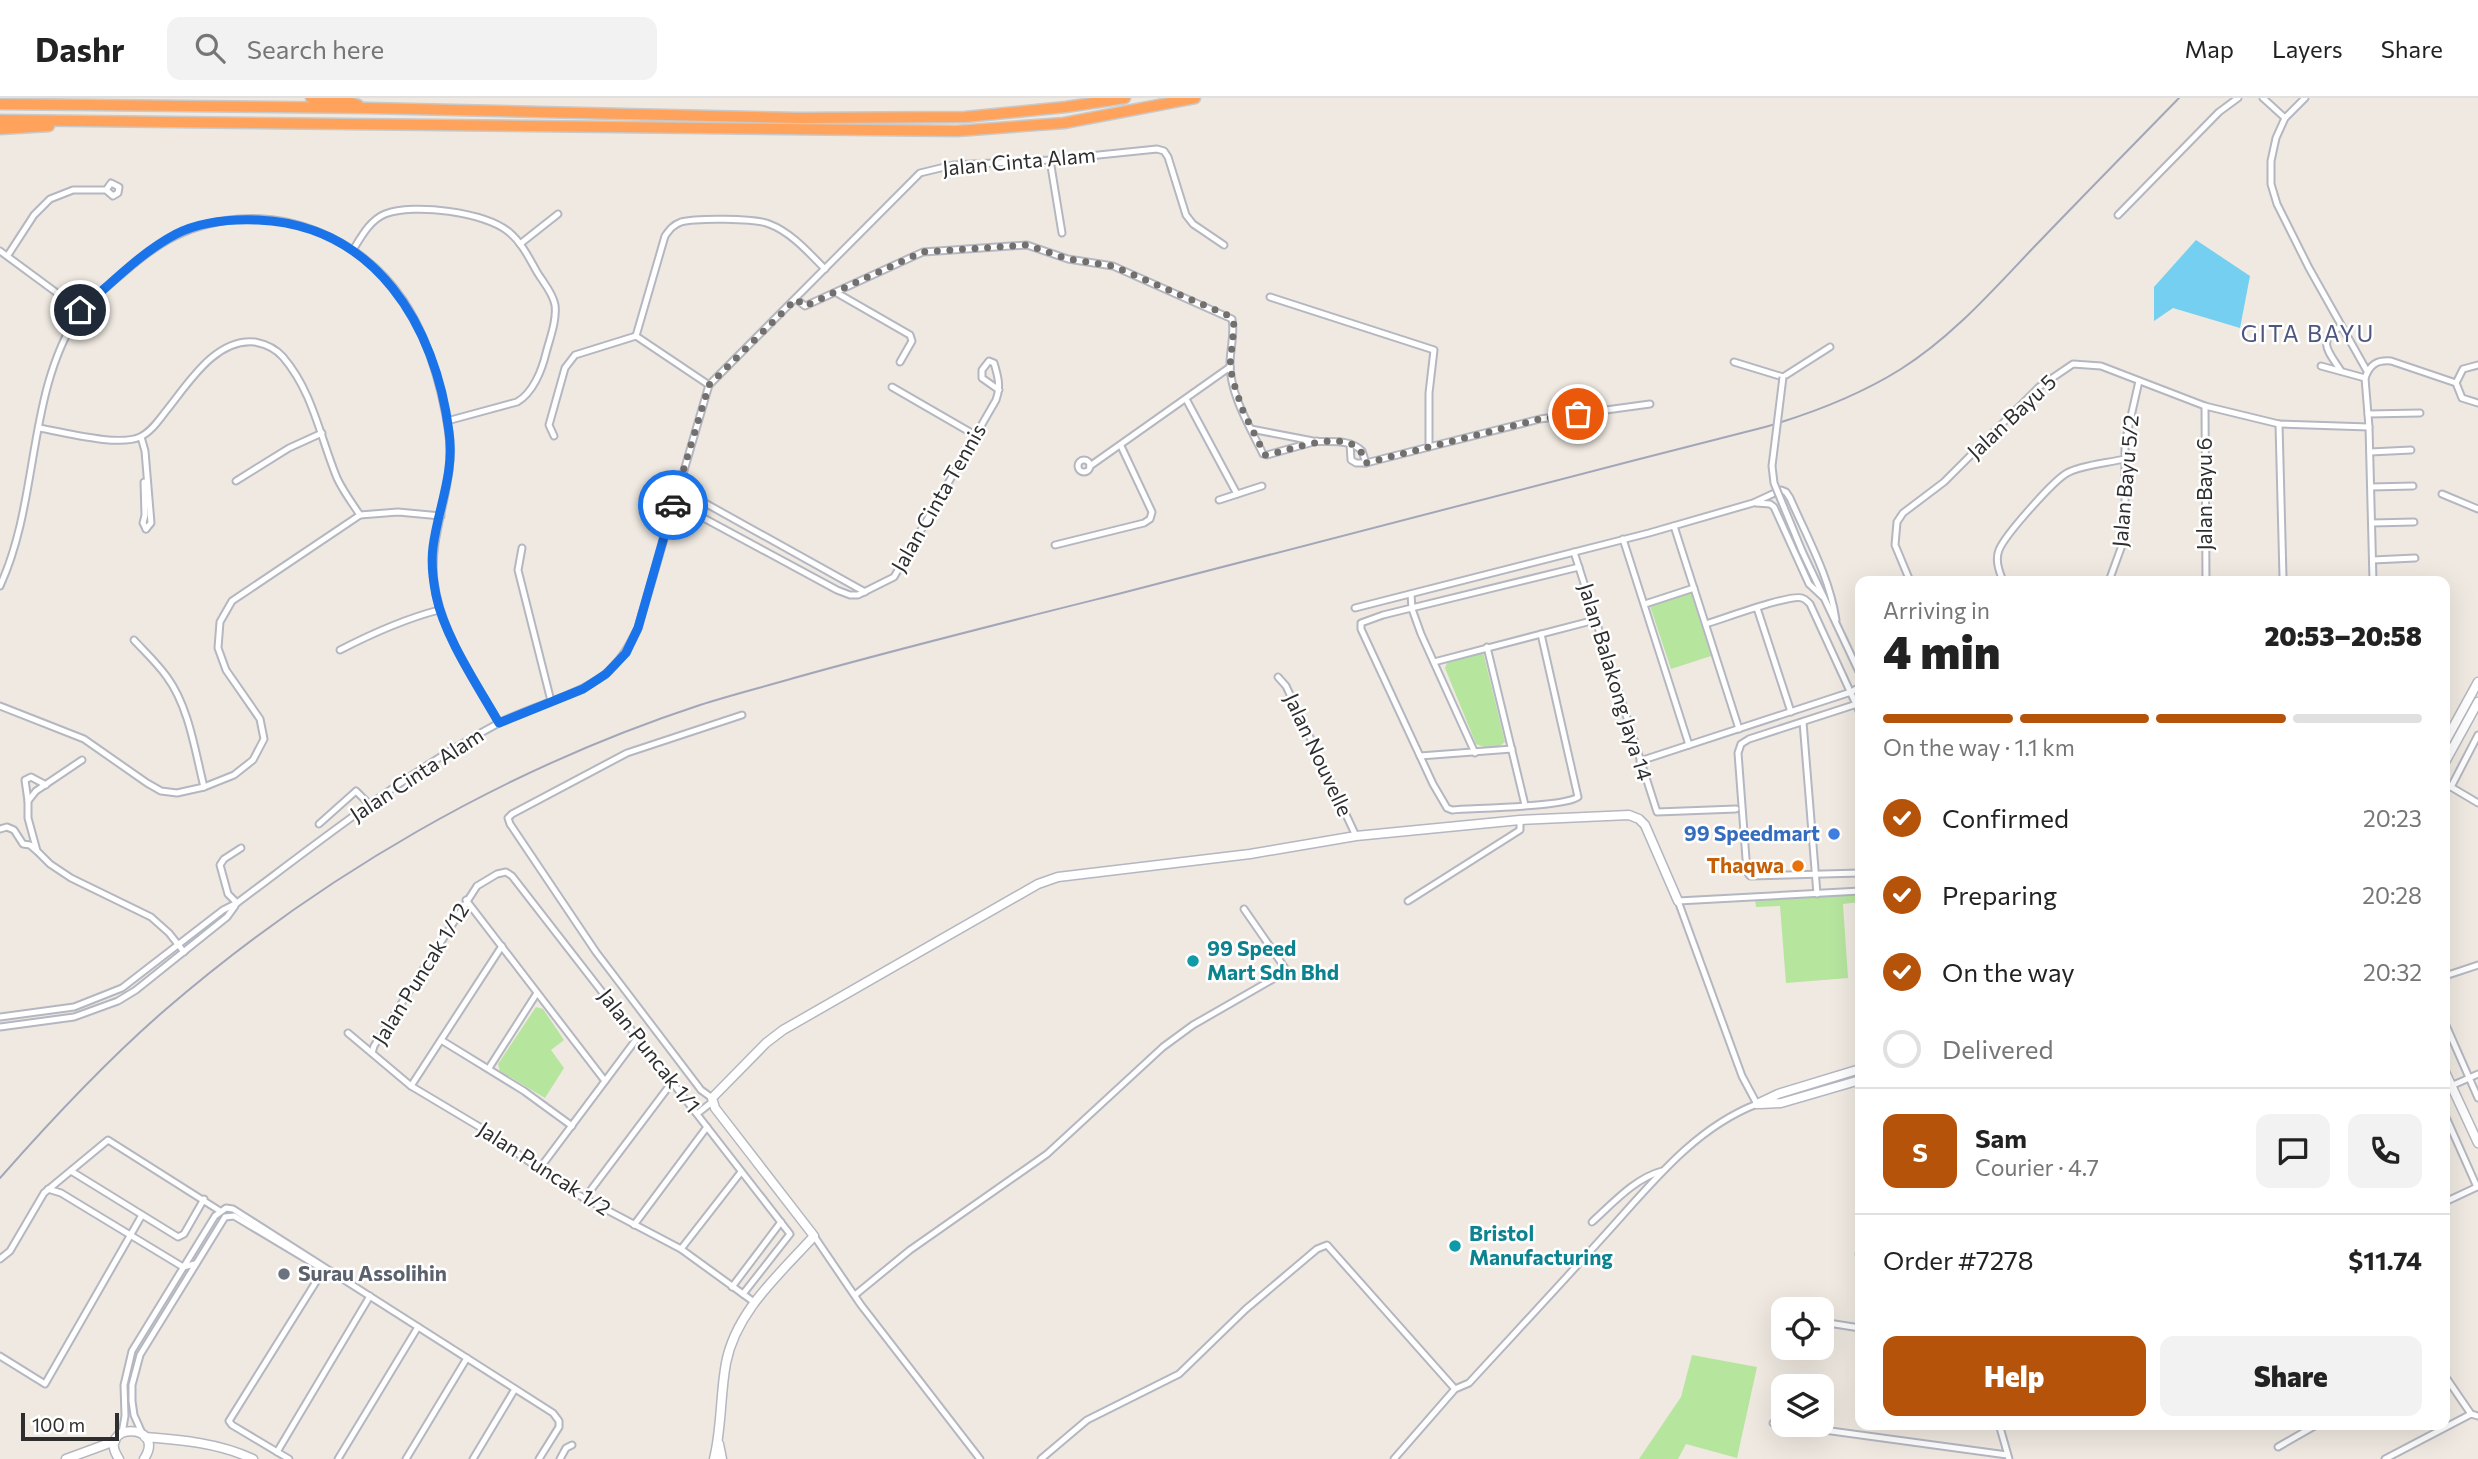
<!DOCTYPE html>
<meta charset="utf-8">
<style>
:root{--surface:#fff;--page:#f2f2f2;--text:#222;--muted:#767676;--line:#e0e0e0;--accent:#b45309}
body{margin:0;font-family:Commissioner,sans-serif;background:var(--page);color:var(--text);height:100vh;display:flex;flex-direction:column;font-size:26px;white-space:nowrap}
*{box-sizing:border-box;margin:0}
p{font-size:23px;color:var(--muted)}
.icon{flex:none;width:38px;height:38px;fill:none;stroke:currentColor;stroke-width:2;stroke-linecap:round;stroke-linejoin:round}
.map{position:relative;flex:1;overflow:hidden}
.side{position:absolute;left:1855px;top:478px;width:595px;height:854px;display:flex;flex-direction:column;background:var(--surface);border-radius:14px;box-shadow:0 7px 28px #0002}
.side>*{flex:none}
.buttons{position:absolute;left:1771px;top:1199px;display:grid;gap:14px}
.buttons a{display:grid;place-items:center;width:63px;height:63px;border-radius:14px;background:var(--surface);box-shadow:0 7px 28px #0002;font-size:35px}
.scale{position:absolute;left:21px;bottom:18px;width:98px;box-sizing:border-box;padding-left:7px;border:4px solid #2e2e2e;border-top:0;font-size:19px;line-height:24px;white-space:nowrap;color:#2e2e2e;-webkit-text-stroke:5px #fff;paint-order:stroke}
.pin{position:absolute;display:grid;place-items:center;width:60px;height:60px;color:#fff;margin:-30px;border:4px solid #fff;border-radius:50%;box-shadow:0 2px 7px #0007}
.courier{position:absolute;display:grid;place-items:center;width:70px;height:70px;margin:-35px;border:5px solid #1a73e8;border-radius:50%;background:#fff;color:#222;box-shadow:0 2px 9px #0007}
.head em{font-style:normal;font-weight:800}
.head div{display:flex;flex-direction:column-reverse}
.head{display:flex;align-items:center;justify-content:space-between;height:119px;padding:0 28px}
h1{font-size:46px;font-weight:800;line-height:52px}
.bar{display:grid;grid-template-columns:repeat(4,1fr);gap:10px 7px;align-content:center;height:84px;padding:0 28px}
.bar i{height:9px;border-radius:5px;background:var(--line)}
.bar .on{background:var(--accent)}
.bar p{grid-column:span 4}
.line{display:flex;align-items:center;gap:18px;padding:0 28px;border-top:2px solid var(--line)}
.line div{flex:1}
.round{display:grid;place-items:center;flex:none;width:74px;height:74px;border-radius:14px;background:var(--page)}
ol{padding:0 28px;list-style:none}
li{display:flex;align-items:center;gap:21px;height:77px}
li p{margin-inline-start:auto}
li .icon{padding:7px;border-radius:50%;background:var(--accent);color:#fff;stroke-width:4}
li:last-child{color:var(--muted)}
li i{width:38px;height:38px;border:4px solid var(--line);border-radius:50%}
.button{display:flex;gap:14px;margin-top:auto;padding:14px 28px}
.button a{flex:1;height:80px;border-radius:14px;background:var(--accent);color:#fff;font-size:28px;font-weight:800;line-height:80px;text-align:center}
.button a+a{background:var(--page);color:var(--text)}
header{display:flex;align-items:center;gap:42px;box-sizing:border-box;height:98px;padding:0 35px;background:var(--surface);border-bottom:2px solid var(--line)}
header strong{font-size:33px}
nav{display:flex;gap:38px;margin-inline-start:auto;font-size:24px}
.search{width:490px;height:63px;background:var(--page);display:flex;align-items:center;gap:18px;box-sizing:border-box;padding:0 24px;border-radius:14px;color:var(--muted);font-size:26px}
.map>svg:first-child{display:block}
.green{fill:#b6e59e}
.water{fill:#75cff0}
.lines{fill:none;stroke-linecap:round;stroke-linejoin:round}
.street-casing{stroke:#b4b7c1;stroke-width:9}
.secondary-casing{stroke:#b4b7c1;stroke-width:11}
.highway-casing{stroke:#c9c9c9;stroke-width:13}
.street{stroke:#fff;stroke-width:5}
.secondary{stroke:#fff;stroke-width:8}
.highway{stroke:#ffa35c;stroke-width:10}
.rail{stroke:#a3a6b8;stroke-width:2}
.street-bridge-casing{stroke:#b4b7c1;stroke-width:9;stroke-linecap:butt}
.street-bridge{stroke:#fff;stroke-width:5}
.done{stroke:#726f6d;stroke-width:7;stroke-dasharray:0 12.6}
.route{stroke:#1a73e8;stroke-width:9}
.shop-dot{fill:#3f7fe0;stroke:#fff;stroke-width:2.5}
.food-dot{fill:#e8710a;stroke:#fff;stroke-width:2.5}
.culture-dot{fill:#0f9aa8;stroke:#fff;stroke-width:2.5}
.worship-dot{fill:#6b7280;stroke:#fff;stroke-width:2.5}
.labels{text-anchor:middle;stroke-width:5;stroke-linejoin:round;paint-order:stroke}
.street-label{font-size:21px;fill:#2e2e2e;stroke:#fff}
.shop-label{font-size:21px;font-weight:bold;fill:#366cbe;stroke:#fff;text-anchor:end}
.food-label{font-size:21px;font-weight:bold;fill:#c56008;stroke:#fff;text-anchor:end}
.culture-label{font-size:21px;font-weight:bold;fill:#0d838f;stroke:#fff;text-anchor:start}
.worship-label{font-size:21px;font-weight:bold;fill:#5b616d;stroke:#fff;text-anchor:start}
.neighbourhood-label{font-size:23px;letter-spacing:2px;fill:#4d5680;stroke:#fff}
</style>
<header>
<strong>Dashr</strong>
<div class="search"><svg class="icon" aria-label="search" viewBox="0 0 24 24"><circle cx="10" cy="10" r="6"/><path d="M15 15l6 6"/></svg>Search here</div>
<nav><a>Map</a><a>Layers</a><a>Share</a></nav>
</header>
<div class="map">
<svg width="2478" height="1361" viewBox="0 0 2478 1361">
<rect width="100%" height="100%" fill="#efe9e1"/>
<g class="green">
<polygon points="1691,495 1711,558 1671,571 1650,508"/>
<path d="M 1483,554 L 1505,644 C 1496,652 1487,651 1476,646 L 1445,570 L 1447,565 Z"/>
<polygon points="1860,795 1860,804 1843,806 1848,880 1786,885 1780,808 1756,809 1755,801"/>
<polygon points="536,909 543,911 564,942 551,952 564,970 545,1000 500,973 498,966"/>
<polygon points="1692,1257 1757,1269 1737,1360 1686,1346 1678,1361 1639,1361 1681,1299"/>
</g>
<polygon class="water" points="2196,142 2250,178 2240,230 2173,210 2154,223 2154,189"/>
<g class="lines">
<g class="street-casing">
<g id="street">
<polyline points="2263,0 2285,20"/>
<polyline points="2305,0 2285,20 2276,40 2271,63 2271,86 2277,106 2309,170 2367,273"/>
<polyline points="1050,62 1062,135"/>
<polyline points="2118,117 2219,14 2238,0"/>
<polyline points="520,146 558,116"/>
<path d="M 353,152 C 361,139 370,122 385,116 C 414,105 485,114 509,134 C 522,145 529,160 537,174 C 543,184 553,195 555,207 C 557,222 550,240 546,255 C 542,272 533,295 517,304 L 447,323"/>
<polyline points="0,153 80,212"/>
<polyline points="8,157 34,117 50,101 73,92 106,92 113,98 118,95 119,89 111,85 106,92"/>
<polyline points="837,195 910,237 912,243 900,264"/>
<path d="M 796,201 L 805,208 L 923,154 L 1027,147 L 1068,161 L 1113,168 L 1232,221 C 1235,236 1230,251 1230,266 C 1230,297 1250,329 1263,356 L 1267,357 L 1317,343"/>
<path d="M 2340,229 C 2316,243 2329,254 2341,273"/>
<polyline points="1734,264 1783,279 1830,249"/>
<polyline points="2478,267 2463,271 2456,285 2462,300 2478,305"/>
<polyline points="2321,268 2365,280"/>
<path d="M 709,287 L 636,238 L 665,138 C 670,131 673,127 681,124 C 695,120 755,120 769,126 C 791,134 809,155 825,171"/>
<polyline points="892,289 975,337"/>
<polyline points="1186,301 1237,396"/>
<polyline points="2205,308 2206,483"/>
<polyline points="2368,316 2420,315"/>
<polyline points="2279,326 2283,479"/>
<path d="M 39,330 C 64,334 118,349 140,339 C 151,334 159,322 166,313 C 188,286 215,240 255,244 C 265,246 276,251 283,259 C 313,294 320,339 337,380 C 343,393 352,405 360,417"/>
<path d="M 1251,331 C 1272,335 1293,339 1313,343 C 1330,345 1349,340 1362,353 L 1366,365 L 1429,349 L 1429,295 L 1434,252 L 1270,199"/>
<polyline points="554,338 549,327 565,270 575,257 636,238"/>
<polyline points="141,339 145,353 151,425 146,431"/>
<polyline points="1350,346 1351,362 1356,365 1366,365"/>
<polyline points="1429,349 1540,321 1650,306"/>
<polyline points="2370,354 2411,352"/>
<circle cx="1084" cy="368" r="6"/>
<polyline points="1090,368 1230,269"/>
<polyline points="236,383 289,350 322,335"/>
<polyline points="144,384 145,417 143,425 146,431"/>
<polyline points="2371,389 2413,388"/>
<polyline points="678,390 865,494"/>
<polyline points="2442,396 2478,411"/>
<polyline points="1219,402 1262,388"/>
<path d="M 674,404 L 837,492 L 850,497 L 858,497 L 894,479 L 996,302 C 1001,289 998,278 994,265 L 989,263 L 982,272 L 982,280 L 999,292"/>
<polyline points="1756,405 1770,406 1774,409 1809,486 1823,499"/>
<polyline points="2372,425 2414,424"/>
<polyline points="1674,428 1739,631"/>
<polyline points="1623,441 1689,647"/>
<polyline points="1055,447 1144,425 1150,421 1152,414 1121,348"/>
<polyline points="522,450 518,472 551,603"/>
<polyline points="1802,453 1860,576"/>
<polyline points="1574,454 1657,714 1736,711"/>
<polyline points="2373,462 2415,460"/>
<polyline points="1910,483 1895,447 1897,424 1903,415 1944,384 2039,289 2073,266 2101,268 2205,308 2279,326 2369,329"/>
<path d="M 2003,483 C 1999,473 1995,462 1999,452 C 2005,437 2053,383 2067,375 C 2081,367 2108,365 2124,361"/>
<polyline points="2109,483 2125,439 2125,345 2139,283"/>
<path d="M 2373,483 L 2369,329 L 2365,280 C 2370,266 2377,262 2391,263 L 2456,285"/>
<path d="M 0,488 C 40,401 26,296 79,215 C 86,205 98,196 108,188 C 151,150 180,126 239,121 C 303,116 368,150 403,202 C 422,230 433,262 441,295 C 446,317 451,338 450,361 C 448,403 429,441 434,483 C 440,534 474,581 499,625"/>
<polyline points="1411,496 1412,511 1421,536 1475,655"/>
<polyline points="1645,506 1694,490"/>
<path d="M 1355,510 L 1649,435 L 1753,405 L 1781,392 L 1786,394 L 1790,400 C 1807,439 1830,480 1836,522"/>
<polyline points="1757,510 1791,614"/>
<path d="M 1706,526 C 1723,521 1789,496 1802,500 C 1806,501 1807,503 1810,506 L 1860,615"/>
<path d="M 1541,536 L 1578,699 C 1563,709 1476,710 1452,712 L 1447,710 L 1433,686 L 1361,531 L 1361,525 L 1383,517 L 1579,469"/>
<path d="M 134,542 C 145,554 158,566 167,579 C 189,609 195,653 204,689"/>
<polyline points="1487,549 1525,707"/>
<path d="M 340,552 C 373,535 404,521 439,512"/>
<polyline points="1434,564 1595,522"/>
<polyline points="1278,579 1286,588 1356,738"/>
<polyline points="1860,605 1749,641 1741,646 1738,655 1747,774 1750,778 1860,775"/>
<polyline points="0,608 84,641 147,685 161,693 177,695 204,689 234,677 253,662 264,641 260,621 226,572 218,550 220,524 232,503 360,417 398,414 441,418"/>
<polyline points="1803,624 1817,796"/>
<polyline points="2478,637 2451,689 2478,705"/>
<polyline points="1420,658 1512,651"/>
<polyline points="82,662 36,693 28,703 28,720 37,753 50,766 71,780 151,819 169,835 184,854"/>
<polyline points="1640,663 1851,594 1860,589"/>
<polyline points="28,703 25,682 31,679 46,687"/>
<polyline points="319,726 356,693 369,706"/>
<polyline points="0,731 7,729 14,732 23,746 30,747 37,753"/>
<polyline points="466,802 605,983"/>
<polyline points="1408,803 1520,732 1520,722"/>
<polyline points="237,805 228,796 220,767 224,761 241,750"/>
<polyline points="2445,878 2478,867"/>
<path d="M 0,919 L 74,909 L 122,890 L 223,812 L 237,805 C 321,742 404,676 497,626 C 532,607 572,601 604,577 C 620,564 629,548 638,530 L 709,287 L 920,75 L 953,67 L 1050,62 L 1157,51 L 1164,53 L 1168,59 L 1186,117 L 1193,126 L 1224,147"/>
<polyline points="2445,925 2478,1000"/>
<polyline points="0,929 74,919 118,903 136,892 227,819 235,808"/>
<polyline points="348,935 411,988 483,1031 569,1092 681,1151 754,1204"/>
<polyline points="441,942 524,993 572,1028"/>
<polyline points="372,955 374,948 477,788 497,776 506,774 512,778 790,1136 743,1196"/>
<polyline points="489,970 537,895"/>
<polyline points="411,988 502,848"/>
<polyline points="2451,988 2478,976"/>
<polyline points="712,1000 701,992 596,854 510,726 508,720 512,716 627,655 742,617"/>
<polyline points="698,1015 712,1004"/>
<polyline points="2445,1017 2477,1089"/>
<polyline points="540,1070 638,939"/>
<polyline points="71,1073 178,1139 184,1136 204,1101"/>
<polyline points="48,1091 61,1095 183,1169 195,1166"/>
<polyline points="584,1101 673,983"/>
<polyline points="2445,1104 2477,1089"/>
<path d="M 1592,1124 C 1612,1106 1635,1080 1662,1073"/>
<polyline points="634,1127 707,1029"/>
<polyline points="814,1138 861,1207 980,1361"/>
<polyline points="681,1151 741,1074"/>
<polyline points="1859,1156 1860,1156"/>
<polyline points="0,1161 10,1153 44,1095 108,1042 220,1113"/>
<polyline points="732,1189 781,1124"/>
<polyline points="855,1197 910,1152 1047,1056 1163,949 1193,927 1287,873 1244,811"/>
<polyline points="1822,1224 1860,1230"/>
<polyline points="0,1258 45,1286 142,1117"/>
<polyline points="2445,1278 2471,1316 2478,1318"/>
<polyline points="1773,1325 2007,1357"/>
<polyline points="1999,1326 2009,1361"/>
<polyline points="122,1335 125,1318 124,1287 132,1253 215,1118 226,1110 233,1111 553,1315 559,1323 559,1329 539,1361"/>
<polyline points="142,1335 134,1317 132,1303 132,1287 140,1257 225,1119 234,1118 331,1176"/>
<polyline points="2278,1349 2318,1326"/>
<polyline points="277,1354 370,1198"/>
<polyline points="289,1361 232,1327 229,1323 324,1171"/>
<polyline points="338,1361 418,1229"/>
<polyline points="406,1361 467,1260"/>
<polyline points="473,1361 515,1291"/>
<polyline points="560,1361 566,1350 572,1347"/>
<polyline points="1041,1361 1087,1322 1179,1276 1246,1211 1317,1151 1327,1147 1455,1291"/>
<path d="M 1394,1361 L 1455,1291 L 1469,1285 C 1513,1237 1558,1189 1602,1140 C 1648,1090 1692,1031 1757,1006 L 1742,978 L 1678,803 L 1860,793"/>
<polyline points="2385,1361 2471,1316"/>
</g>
</g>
<g class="secondary-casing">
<g id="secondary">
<polyline points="2445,644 2478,584"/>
<polyline points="2445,664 2478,604"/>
<polyline points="2445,974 2478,1045"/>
<polyline points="1757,1006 1778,996 1860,971"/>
<polyline points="1760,1006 1781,1005 1860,982"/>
<path d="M 145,1339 C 182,1342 219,1345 253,1361"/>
<polyline points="719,1346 722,1361"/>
<polyline points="66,1361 115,1343"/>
<path d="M 119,1361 C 94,1324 168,1324 144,1361"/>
<path d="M 714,1361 C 722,1329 720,1297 726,1265 C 736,1213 780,1176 814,1138 L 715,1010 L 712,1000 L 766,945 L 783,932 L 1038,786 L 1058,779 L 1250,756 L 1356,738 L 1520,722 L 1629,717 L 1639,721 L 1645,727 L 1678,803"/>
</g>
</g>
<g class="highway-casing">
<g id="highway">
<polyline points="311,0 343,2 358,7"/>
<polyline points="0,6 368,10 798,20 965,19 1066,9 1125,0"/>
<polyline points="0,22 957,33 1064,25 1195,0"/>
<polyline points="0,31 49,28"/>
</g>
</g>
<use href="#street" class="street"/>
<use href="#secondary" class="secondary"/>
<use href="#highway" class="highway"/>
<path class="rail" d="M 0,1080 C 52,1021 106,963 165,912 C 320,778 505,671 700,607 C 731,597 763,589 794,580 C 901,550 1010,523 1118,496 C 1333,440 1549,384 1765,329 C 1813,315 1858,298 1901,271 C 1952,239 1993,192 2034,149 C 2082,99 2131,49 2179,0"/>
<g class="street-bridge-casing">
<polyline id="street-bridge" points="1783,279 1772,368 1774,385 1802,453"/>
</g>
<use href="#street-bridge" class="street-bridge"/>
</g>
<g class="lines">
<path class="done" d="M 673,407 L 709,287 L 796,201 L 805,208 L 922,154 L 1027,147 L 1068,161 L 1113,168 L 1227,217 L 1233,222 L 1234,228 L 1230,268 L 1233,283 L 1243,313 L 1265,357 C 1293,353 1356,323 1366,365 L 1540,321 L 1578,316"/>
<path class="route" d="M 80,212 C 111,186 140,155 176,136 C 200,124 231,121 258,122 C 375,127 436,228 449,334 C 455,375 438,410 433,449 C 431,464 433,482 436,497 C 444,538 478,588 499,625 L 583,591 L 606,576 L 626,555 L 638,530 L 673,407"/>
</g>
<circle class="shop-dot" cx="1834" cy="736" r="7"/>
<circle class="food-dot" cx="1798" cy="768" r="7"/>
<g class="culture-dot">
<circle cx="1193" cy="863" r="7"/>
<circle cx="1455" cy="1148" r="7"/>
</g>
<circle class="worship-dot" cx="284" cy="1176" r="7"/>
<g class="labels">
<g class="street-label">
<text transform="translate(1019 64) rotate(-5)" y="7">Jalan Cinta Alam</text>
<text transform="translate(2012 319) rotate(-43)" y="7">Jalan Bayu 5</text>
<text transform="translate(2126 383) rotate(-85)" y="7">Jalan Bayu 5/2</text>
<text transform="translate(2205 396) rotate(-90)" y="7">Jalan Bayu 6</text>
<text transform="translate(939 400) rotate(-60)" y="7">Jalan Cinta Tennis</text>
<text transform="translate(1615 584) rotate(73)" y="7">Jalan Balakong Jaya 14</text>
<text transform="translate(1318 657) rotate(65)" y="7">Jalan Nouvelle</text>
<text transform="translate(417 677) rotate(-33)" y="7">Jalan Cinta Alam</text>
<text transform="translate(421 876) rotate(-58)" y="7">Jalan Puncak 1/12</text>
<text transform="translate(649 953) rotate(52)" y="7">Jalan Puncak 1/1</text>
<text transform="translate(544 1071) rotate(33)" y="7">Jalan Puncak 1/2</text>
</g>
<g class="shop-label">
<text x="1820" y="743">99 Speedmart</text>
</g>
<g class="food-label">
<text x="1784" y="775">Thaqwa</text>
</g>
<g class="culture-label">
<text x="1207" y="858">99 Speed<tspan x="1207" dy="24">Mart Sdn Bhd</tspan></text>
<text x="1469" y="1143">Bristol<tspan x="1469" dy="24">Manufacturing</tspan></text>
</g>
<g class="worship-label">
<text x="298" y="1183">Surau Assolihin</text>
</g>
<g class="neighbourhood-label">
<text x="2308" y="244">GITA BAYU</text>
</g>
</g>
</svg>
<div class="buttons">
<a><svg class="icon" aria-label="locate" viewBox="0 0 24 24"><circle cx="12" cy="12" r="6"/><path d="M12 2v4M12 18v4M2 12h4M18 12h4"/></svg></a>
<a><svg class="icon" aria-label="layers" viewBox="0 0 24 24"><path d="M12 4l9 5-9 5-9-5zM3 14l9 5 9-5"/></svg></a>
</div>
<div class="scale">100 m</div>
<div class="pin" style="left:1578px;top:316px;background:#ea580c"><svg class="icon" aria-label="bag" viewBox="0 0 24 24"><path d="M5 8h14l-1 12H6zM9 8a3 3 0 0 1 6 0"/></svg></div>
<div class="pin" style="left:80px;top:212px;background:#1f2937"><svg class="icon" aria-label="home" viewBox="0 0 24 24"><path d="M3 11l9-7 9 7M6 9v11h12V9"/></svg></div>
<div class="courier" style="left:673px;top:407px"><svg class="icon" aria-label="car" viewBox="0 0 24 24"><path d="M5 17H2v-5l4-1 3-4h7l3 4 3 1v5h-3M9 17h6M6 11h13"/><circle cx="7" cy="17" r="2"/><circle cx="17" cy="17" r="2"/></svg></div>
<section class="side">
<div class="head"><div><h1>4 min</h1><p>Arriving in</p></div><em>20:53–20:58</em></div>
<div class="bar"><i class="on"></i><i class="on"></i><i class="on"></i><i></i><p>On the way · 1.1 km</p></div>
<ol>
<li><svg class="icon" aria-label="check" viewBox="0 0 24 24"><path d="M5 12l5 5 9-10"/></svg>Confirmed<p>20:23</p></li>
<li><svg class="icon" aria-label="check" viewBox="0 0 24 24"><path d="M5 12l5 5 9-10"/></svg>Preparing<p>20:28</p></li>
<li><svg class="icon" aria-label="check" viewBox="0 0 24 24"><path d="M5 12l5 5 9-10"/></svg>On the way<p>20:32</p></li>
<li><i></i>Delivered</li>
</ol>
<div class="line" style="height:126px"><b class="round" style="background:var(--accent);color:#fff">S</b><div><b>Sam</b><p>Courier · 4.7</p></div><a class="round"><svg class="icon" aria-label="chat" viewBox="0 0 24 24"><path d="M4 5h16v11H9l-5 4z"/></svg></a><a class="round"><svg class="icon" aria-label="phone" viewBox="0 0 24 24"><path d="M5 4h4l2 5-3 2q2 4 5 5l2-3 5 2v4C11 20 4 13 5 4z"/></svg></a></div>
<div class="line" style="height:91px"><div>Order #7278</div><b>$11.74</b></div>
<div class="button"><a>Help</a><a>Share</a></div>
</section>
</div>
